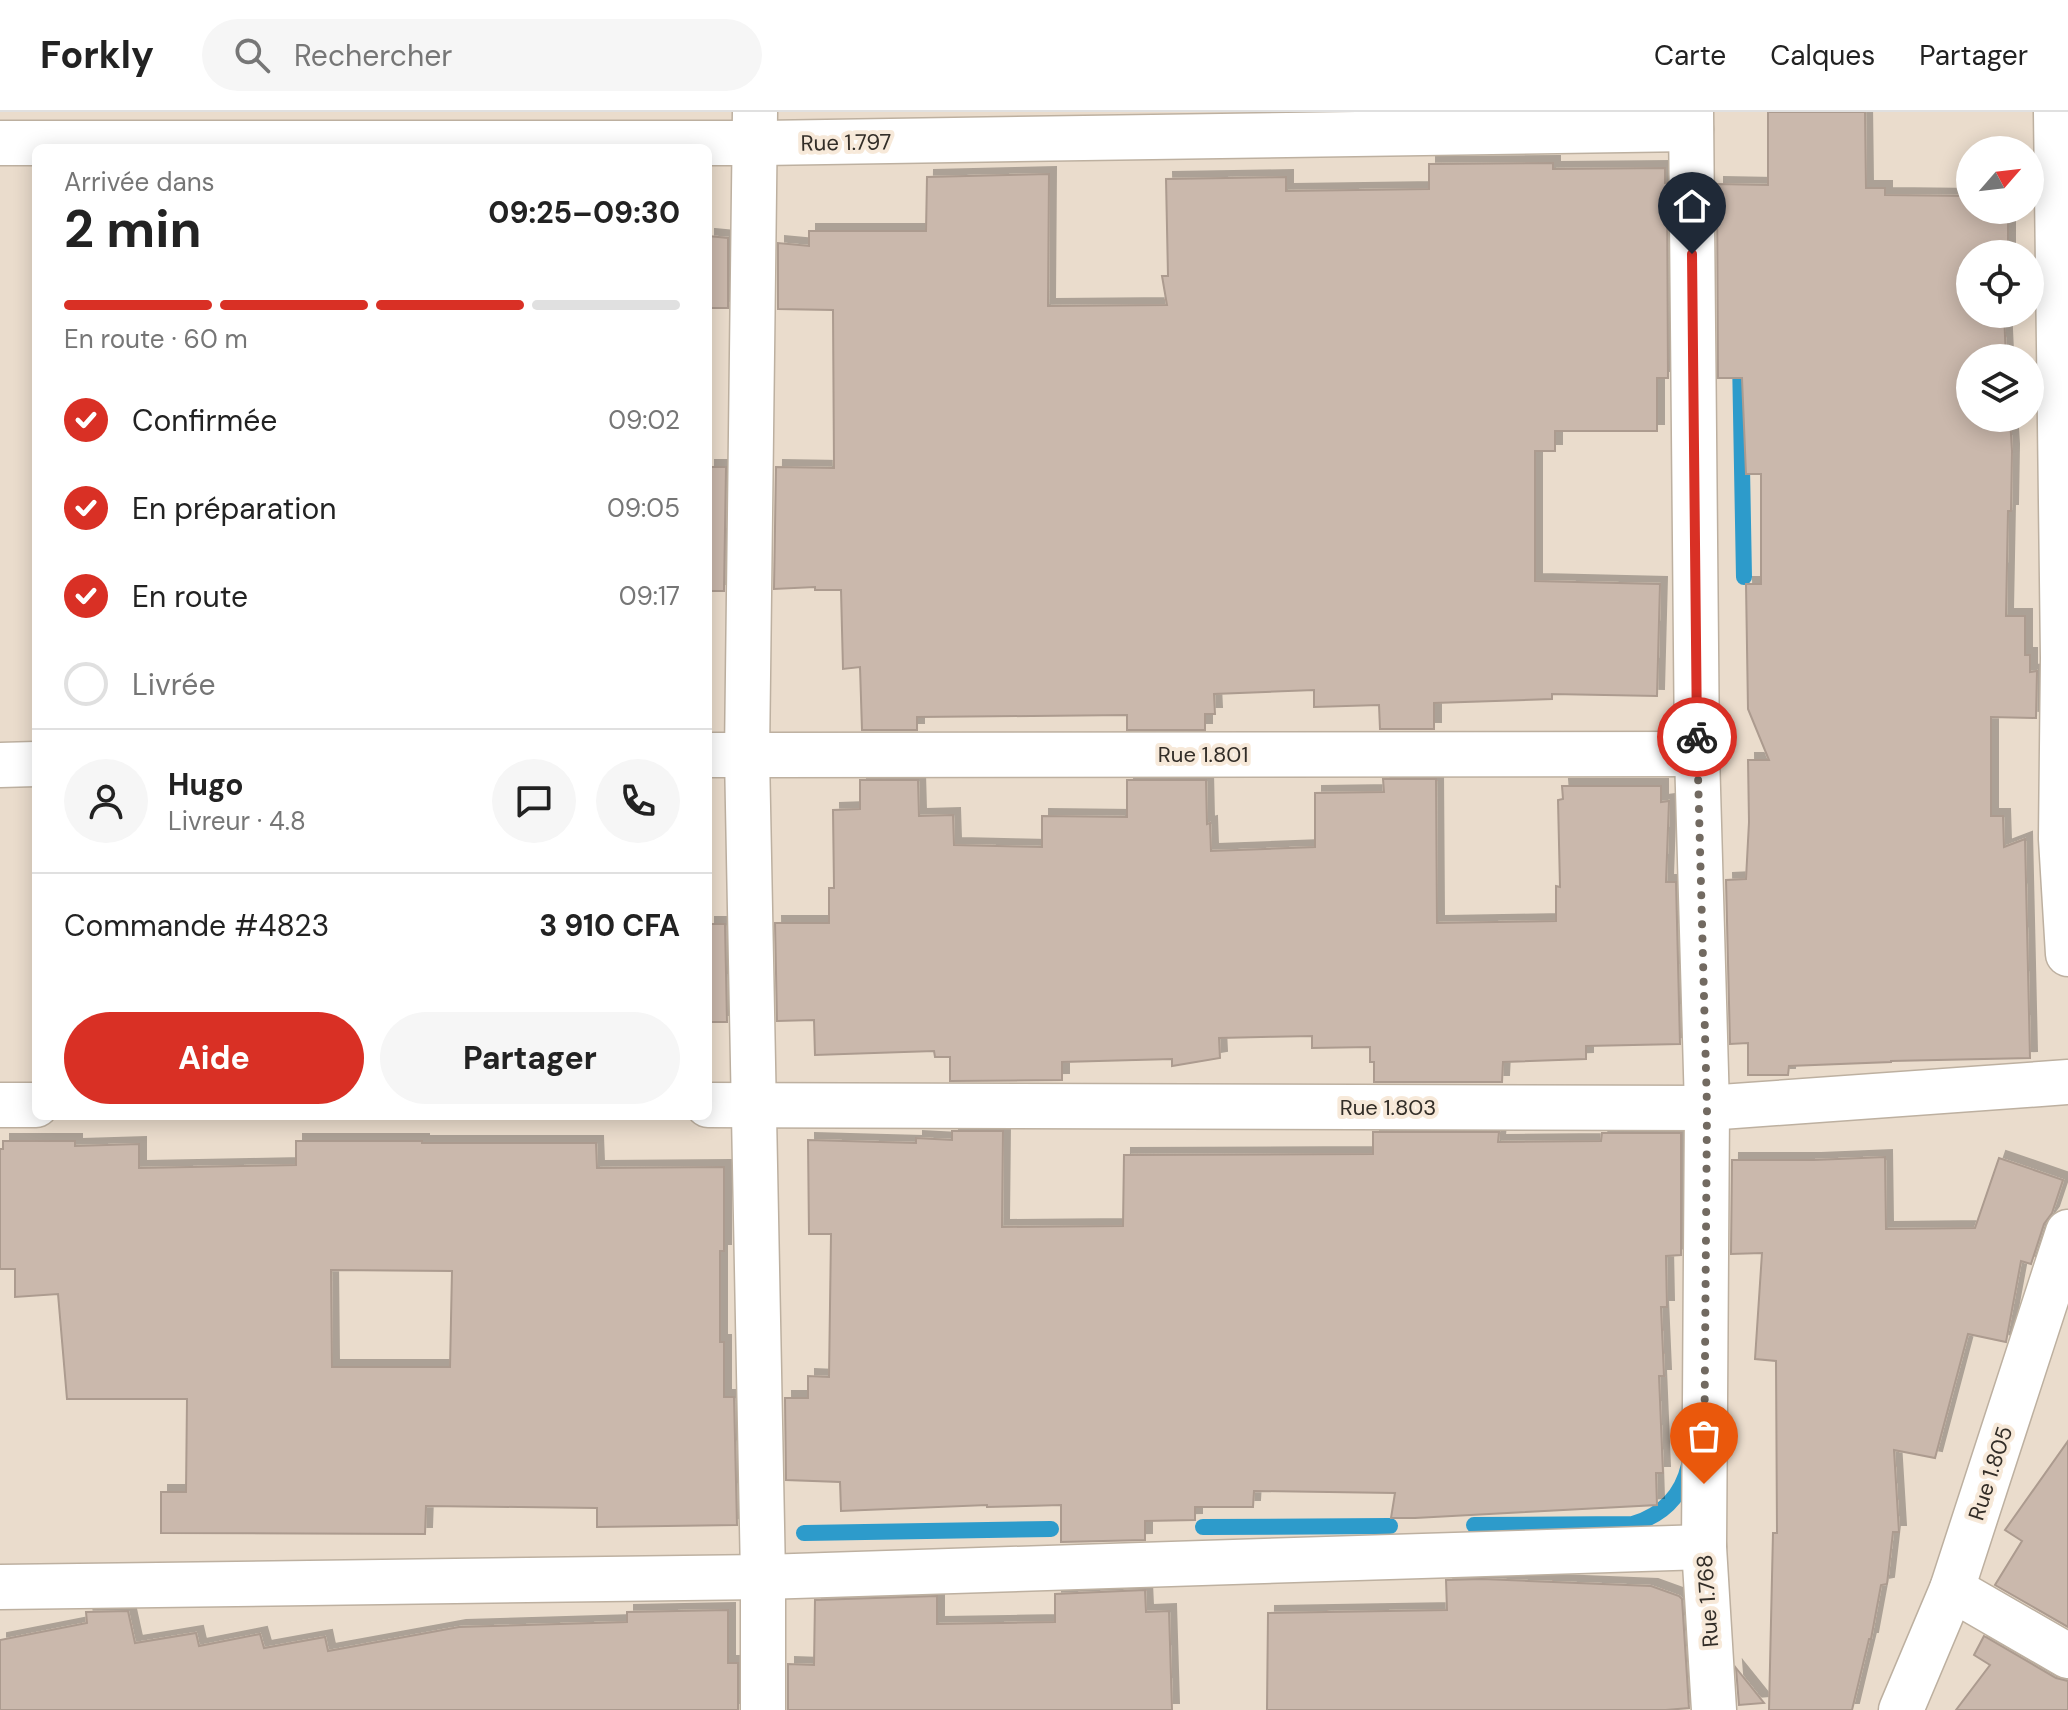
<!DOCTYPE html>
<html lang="fr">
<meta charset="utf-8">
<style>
:root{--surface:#fff;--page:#f6f6f6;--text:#222;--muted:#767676;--line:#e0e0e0;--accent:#d93025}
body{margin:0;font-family:"DM Sans",sans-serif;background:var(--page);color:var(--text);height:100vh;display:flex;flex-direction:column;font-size:30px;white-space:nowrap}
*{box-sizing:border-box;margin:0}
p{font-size:26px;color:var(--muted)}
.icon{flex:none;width:44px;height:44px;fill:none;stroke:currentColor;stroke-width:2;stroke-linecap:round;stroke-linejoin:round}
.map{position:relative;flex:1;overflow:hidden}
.side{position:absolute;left:32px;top:32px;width:680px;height:976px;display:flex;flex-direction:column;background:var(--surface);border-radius:12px;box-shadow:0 4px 20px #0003}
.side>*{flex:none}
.needle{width:52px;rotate:62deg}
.controls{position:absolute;left:1956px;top:24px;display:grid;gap:16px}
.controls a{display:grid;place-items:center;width:88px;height:88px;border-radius:50%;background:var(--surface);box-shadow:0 4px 20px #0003;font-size:40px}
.pin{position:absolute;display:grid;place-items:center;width:68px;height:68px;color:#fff;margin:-82px -34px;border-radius:50% 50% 50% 0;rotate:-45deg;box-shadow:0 0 8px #0007}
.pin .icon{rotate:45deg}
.courier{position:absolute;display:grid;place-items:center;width:80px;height:80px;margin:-40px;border:6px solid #d93025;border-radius:50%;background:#fff;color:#222;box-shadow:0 2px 10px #0007}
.head em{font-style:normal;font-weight:700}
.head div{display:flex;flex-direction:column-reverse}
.head{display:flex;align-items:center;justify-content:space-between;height:136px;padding:0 32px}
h1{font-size:52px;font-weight:700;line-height:60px}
.bar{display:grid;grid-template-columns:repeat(4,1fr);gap:12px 8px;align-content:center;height:96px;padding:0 32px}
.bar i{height:10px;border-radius:6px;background:var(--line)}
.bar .on{background:var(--accent)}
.bar p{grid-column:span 4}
.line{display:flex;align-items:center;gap:20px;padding:0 32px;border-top:2px solid var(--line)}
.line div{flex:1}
.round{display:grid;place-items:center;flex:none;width:84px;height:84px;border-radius:42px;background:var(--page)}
ol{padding:0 32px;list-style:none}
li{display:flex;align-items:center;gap:24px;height:88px}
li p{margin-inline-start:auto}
li .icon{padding:8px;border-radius:50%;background:var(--accent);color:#fff;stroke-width:4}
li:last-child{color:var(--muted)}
li i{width:44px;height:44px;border:4px solid var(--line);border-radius:50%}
.cta{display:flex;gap:16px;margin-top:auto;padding:16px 32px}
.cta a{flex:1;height:92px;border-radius:48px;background:var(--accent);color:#fff;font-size:32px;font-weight:700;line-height:92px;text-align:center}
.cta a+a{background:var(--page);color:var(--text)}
header{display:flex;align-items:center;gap:48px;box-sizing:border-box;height:112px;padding:0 40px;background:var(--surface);border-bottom:2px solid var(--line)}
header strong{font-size:38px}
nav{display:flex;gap:44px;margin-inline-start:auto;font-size:28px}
.search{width:560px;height:72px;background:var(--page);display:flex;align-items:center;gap:20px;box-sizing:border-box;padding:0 28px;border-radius:44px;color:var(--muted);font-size:30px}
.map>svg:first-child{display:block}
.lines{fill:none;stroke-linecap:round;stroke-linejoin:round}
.stream{stroke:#2d9bcb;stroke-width:16}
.building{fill:#cab8ac;stroke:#ac9b8f;stroke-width:2;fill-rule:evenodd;filter:url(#shadow)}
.minor-casing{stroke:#bdb0a0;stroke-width:47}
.minor{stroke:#fff;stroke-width:44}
.done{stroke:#726a61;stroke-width:8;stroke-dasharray:0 14.4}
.route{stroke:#d93025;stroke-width:10}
.labels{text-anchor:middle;stroke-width:8;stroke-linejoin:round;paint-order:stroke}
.street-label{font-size:22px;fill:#322d27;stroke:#f7e9d9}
</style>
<header>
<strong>Forkly</strong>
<div class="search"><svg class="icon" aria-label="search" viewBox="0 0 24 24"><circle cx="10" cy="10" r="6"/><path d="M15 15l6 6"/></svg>Rechercher</div>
<nav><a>Carte</a><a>Calques</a><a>Partager</a></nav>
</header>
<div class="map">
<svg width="2068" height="1598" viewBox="0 0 2068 1598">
<defs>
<filter id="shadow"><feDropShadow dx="7" dy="-7" stdDeviation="0" flood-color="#0004"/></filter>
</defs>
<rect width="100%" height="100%" fill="#eadccc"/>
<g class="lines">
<g class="stream">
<polyline points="1740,246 1744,465"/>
<path d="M 1474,1413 L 1633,1412 C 1663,1403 1682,1384 1689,1353"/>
<polyline points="1203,1415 1390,1414"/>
<polyline points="804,1421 1051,1417"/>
</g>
</g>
<g class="building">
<polygon points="1768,0 1865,0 1866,76 1885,76 1885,83 1970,84 1970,98 2008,98 2008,142 1970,142 1970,202 2004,202 2006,246 1970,246 1970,306 2010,306 2012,339 2011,399 2008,399 2006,504 2025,504 2025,543 2030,543 2030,560 2037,559 2036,606 1991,605 1991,704 2003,704 2004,735 2025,727 2030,946 1891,949 1891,950 1789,954 1788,963 1748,963 1748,931 1730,932 1726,768 1746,767 1749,710 1748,648 1769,648 1748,597 1746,472 1761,472 1761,362 1746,362 1742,266 1718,266 1717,72 1768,73"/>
<polygon points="1553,51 1553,57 1665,56 1665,71 1667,71 1668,266 1657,266 1657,319 1555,319 1555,339 1535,339 1535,469 1660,472 1657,584 1552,582 1552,587 1434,591 1434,617 1380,617 1379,593 1314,595 1314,578 1214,582 1215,602 1205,602 1205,618 1127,618 1127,603 917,605 917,618 862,618 860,555 843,557 841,478 815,478 815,475 774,477 776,355 834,356 833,198 778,197 778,131 809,134 809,119 926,119 927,65 1049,62 1048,194 1167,193 1162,164 1168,164 1166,67 1286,65 1286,79 1429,77 1429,52"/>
<polygon points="708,124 728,126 728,196 708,196"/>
<polygon points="708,355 726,355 724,479 708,479"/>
<polygon points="1383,667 1436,667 1437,811 1556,809 1556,774 1560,775 1558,688 1563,687 1562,674 1661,674 1661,690 1669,689 1666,770 1676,770 1680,932 1586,934 1586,947 1503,950 1502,970 1374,970 1374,950 1370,950 1370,935 1312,936 1312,924 1219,926 1220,946 1172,954 1172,947 1062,950 1062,968 950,969 950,945 935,945 934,939 815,943 814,908 777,909 775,811 829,811 829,776 834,776 833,698 860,697 860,668 918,668 919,704 953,703 954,733 1042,735 1042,704 1127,705 1127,668 1206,668 1207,712 1210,711 1211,739 1315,735 1315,681 1384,680"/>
<polygon points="708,812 725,812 727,910 708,910"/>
<polygon points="952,1019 1003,1019 1002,1115 1123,1114 1124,1043 1373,1042 1373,1020 1499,1020 1498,1030 1601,1029 1602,1021 1681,1021 1681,1143 1666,1144 1667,1195 1661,1195 1664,1264 1659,1264 1663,1361 1656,1361 1657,1393 1415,1406 1391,1406 1395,1381 1254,1379 1253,1395 1195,1395 1195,1408 1145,1409 1145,1428 1061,1430 1061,1393 987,1395 987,1393 841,1399 840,1370 786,1368 785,1286 808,1286 808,1264 829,1265 831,1122 809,1122 808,1028 916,1031 916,1026 952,1028"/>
<path d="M 3,1029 L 75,1029 L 75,1034 L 139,1032 L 139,1056 L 296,1053 L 296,1029 L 422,1029 L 422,1031 L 596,1031 L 597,1056 L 724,1055 L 724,1139 L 720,1139 L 720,1230 L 724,1230 L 724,1285 L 734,1285 L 737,1413 L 597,1415 L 597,1396 L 426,1394 L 425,1422 L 161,1421 L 161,1380 L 186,1380 L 187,1287 L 67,1287 L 58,1182 L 15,1185 L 15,1157 L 0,1157 L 0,1037 L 3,1037 ZM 331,1158 L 452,1159 L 450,1255 L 332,1255 Z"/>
<polygon points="1885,1045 1886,1117 1975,1116 1999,1046 2063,1068 2052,1101 2044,1112 2031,1152 2021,1149 2006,1230 1968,1222 1935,1346 1894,1338 1899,1420 1893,1420 1887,1472 1881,1473 1871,1527 1869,1527 1852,1598 1769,1598 1773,1421 1777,1421 1776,1249 1755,1247 1762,1141 1731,1142 1732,1048 1814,1048"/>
<polygon points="2068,1329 2068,1515 1995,1473 2022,1429 2005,1418"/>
<polygon points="1482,1467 1651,1474 1679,1484 1682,1487 1689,1596 1666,1598 1267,1598 1268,1501 1447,1498 1446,1468"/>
<polygon points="1145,1478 1146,1500 1169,1499 1172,1598 788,1598 788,1552 814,1553 815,1488 937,1484 937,1512 1055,1510 1055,1482"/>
<polygon points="728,1498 728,1551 738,1551 738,1598 0,1598 0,1528 87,1511 86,1500 128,1499 135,1531 196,1521 199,1534 260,1522 264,1536 325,1525 328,1539 459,1515 627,1510 627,1500"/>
<polygon points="1984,1524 2056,1566 2068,1569 2068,1598 1956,1598 1990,1553 1974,1543"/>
<polygon points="1736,1556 1764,1591 1739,1593"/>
</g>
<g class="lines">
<g class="minor-casing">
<g id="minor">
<polyline points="755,0 747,643 763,1465 763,1598"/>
<polyline points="1691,0 1697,642 1707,996 1704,1435 1714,1598"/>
<polyline points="2056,0 2063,546 2061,727 2068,842"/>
<polyline points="0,31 755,31 1691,17"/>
<polyline points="708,643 1697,642"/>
<polyline points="0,653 36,652"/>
<polyline points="0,993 36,993"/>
<polyline points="708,993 1707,996 2068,970"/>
<polyline points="0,1475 763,1465 1704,1435"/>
<polyline points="1952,1477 2068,1544"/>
<polyline points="1901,1598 1952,1477 2068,1120"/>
</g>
</g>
<use href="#minor" class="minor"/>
</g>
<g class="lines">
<polyline class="done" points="1697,625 1707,996 1704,1372"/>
<polyline class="route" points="1692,142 1697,625"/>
</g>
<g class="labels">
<g class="street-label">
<text transform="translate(846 30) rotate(-1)" y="8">Rue 1.797</text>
<text x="1203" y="650">Rue 1.801</text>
<text x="1388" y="1003">Rue 1.803</text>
<text transform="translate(1990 1361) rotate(-72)" y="8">Rue 1.805</text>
<text transform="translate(1707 1489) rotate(-94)" y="8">Rue 1.768</text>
</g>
</g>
</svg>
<div class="controls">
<a><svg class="needle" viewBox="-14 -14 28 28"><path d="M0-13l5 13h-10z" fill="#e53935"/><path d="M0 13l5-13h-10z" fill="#767676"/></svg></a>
<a><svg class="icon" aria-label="locate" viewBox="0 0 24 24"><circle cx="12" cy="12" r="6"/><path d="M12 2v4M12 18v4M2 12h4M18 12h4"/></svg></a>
<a><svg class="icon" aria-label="layers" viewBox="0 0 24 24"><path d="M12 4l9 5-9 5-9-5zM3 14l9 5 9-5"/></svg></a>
</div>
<div class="pin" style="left:1704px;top:1372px;background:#ea580c"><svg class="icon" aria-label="bag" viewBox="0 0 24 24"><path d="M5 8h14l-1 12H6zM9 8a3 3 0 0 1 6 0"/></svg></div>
<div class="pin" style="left:1692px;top:142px;background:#1f2937"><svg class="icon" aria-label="home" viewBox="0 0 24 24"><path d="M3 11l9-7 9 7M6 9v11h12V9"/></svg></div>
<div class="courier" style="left:1697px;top:625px"><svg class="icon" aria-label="bike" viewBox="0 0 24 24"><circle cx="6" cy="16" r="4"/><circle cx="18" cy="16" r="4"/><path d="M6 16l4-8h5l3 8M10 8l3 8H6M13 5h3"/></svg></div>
<section class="side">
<div class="head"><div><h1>2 min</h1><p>Arrivée dans</p></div><em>09:25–09:30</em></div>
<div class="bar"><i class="on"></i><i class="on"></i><i class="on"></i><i></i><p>En route · 60 m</p></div>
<ol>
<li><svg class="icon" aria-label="check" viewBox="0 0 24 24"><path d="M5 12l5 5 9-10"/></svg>Confirmée<p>09:02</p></li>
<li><svg class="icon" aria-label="check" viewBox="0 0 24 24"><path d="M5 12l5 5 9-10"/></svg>En préparation<p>09:05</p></li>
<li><svg class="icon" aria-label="check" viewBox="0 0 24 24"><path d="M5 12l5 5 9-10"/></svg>En route<p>09:17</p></li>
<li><i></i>Livrée</li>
</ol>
<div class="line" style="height:144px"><a class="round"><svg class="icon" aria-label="person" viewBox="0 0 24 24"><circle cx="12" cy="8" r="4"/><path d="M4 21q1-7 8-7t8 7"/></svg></a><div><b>Hugo</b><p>Livreur · 4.8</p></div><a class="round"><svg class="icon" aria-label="chat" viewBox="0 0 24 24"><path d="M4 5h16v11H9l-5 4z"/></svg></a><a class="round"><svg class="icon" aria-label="phone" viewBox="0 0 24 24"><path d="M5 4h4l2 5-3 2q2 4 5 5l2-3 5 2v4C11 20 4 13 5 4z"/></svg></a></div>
<div class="line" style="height:104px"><div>Commande #4823</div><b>3 910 CFA</b></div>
<div class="cta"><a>Aide</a><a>Partager</a></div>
</section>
</div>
